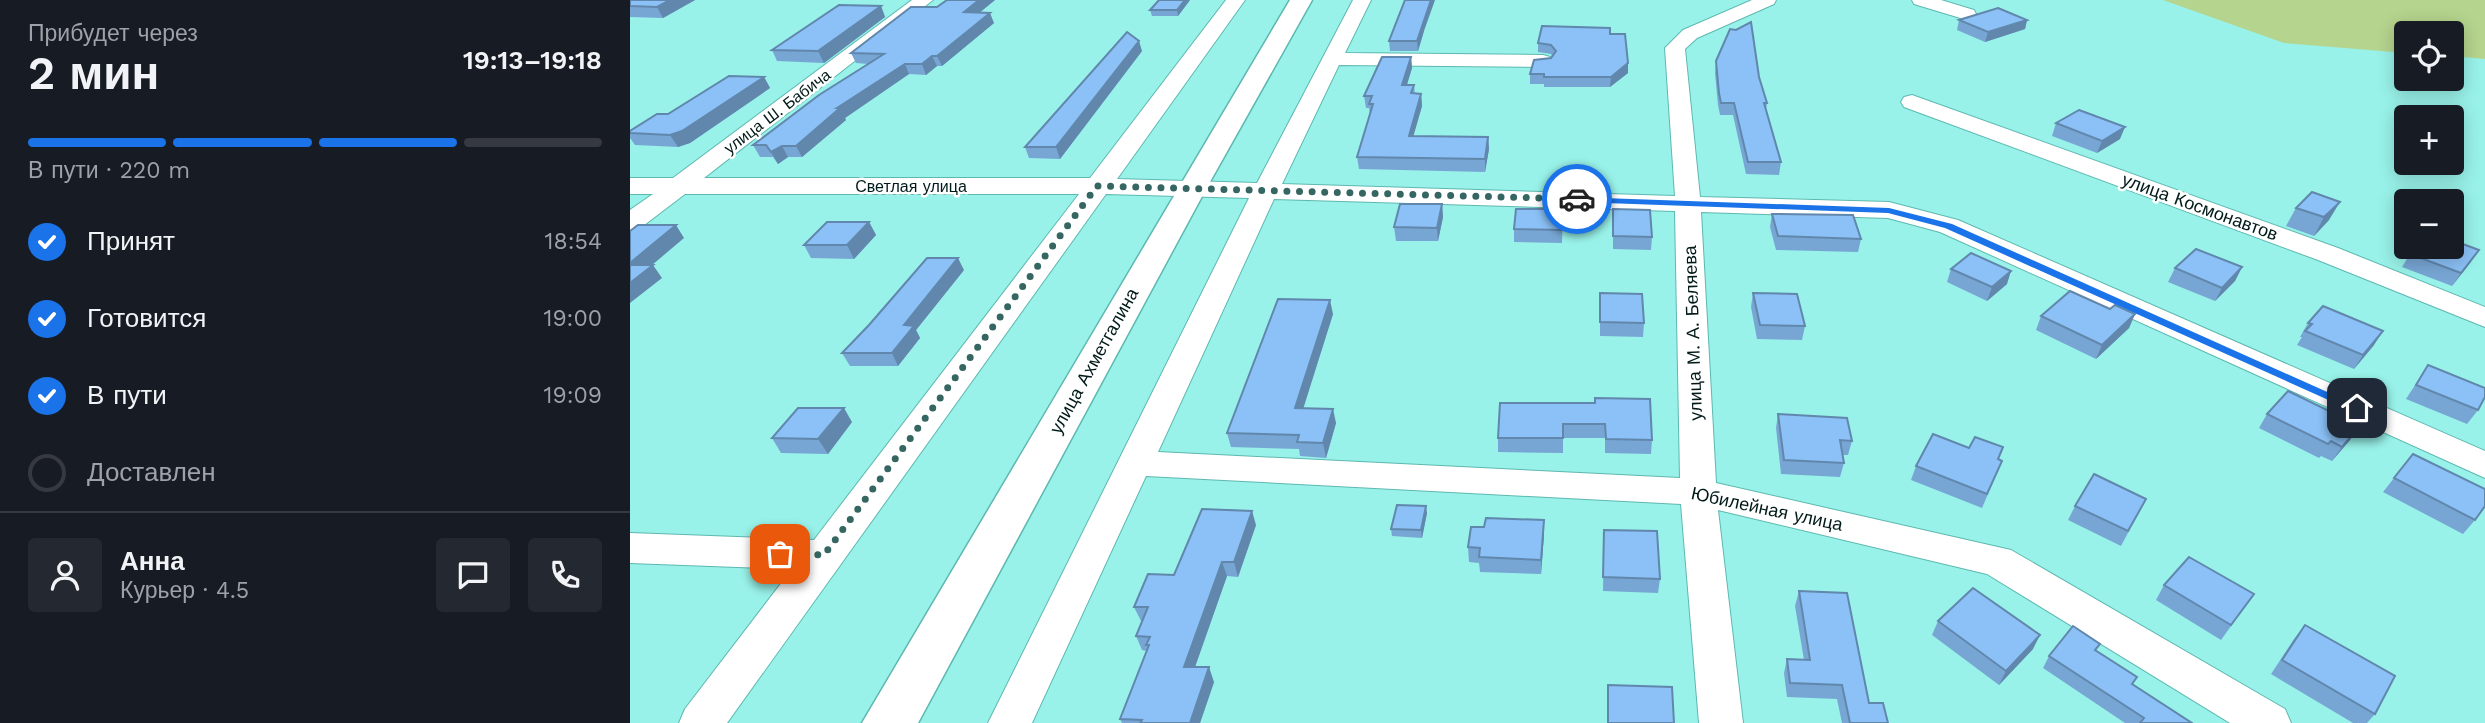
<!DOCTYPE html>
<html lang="ru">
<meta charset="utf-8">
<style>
:root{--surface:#171b24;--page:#242831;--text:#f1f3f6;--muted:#9ea1a6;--line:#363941;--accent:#1a73e8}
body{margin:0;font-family:"Work Sans",sans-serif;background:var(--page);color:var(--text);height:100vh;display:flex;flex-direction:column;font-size:26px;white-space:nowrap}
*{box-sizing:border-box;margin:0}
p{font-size:23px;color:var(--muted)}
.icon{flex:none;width:38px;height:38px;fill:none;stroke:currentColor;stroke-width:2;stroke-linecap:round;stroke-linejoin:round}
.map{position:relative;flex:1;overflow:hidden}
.sheet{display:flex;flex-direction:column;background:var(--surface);width:630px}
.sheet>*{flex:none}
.tools{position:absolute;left:1764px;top:21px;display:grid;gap:14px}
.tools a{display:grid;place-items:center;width:70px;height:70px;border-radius:7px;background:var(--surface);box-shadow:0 4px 18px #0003;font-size:35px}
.pin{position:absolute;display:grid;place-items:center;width:60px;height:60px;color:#fff;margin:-30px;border-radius:14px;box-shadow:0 4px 10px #0006}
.courier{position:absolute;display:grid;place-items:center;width:70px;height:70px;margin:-35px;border:5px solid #1a73e8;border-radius:50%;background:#fff;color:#222;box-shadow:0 2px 9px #0007}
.overview em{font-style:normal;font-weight:600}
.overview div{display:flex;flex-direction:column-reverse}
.overview{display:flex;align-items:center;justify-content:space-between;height:119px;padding:0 28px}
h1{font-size:46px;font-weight:600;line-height:52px}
.bar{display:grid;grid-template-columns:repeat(4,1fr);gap:10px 7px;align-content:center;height:84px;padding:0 28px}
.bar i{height:9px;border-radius:5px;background:var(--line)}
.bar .active{background:var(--accent)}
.bar p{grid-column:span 4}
.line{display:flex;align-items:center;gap:18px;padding:0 28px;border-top:2px solid var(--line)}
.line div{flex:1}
.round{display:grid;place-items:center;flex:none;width:74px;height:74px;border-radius:7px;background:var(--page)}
ol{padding:0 28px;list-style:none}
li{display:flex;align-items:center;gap:21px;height:77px}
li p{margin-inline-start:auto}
li .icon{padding:7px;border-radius:50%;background:var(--accent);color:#fff;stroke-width:4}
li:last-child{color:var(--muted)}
li i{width:38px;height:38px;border:4px solid var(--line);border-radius:50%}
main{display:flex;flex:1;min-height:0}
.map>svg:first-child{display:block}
.green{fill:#b5d48d}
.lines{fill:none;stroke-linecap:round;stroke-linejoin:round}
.minor-casing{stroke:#5db8b0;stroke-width:2}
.secondary-casing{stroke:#5db8b0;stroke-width:3}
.minor{fill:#fff;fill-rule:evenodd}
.secondary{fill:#fff;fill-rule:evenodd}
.wall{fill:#78a6d4}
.shaded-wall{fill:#6187ac}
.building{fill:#8bc1f6;stroke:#6187ac;stroke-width:2}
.route{fill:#1a73e8}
.done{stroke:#356661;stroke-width:7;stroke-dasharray:0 12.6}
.labels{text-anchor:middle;stroke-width:5;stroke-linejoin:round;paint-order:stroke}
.far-street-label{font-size:16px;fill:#001a18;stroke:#fff}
.street-label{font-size:18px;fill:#001a18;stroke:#fff}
</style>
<main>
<section class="sheet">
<div class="overview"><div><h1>2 мин</h1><p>Прибудет через</p></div><em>19:13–19:18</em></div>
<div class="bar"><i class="active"></i><i class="active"></i><i class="active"></i><i></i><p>В пути · 220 m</p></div>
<ol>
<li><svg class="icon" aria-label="check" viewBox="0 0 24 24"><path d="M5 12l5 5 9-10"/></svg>Принят<p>18:54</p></li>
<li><svg class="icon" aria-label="check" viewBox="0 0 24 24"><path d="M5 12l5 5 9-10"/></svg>Готовится<p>19:00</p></li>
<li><svg class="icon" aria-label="check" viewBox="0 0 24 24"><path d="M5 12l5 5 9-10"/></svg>В пути<p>19:09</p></li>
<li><i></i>Доставлен</li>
</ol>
<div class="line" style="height:126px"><a class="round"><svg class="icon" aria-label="person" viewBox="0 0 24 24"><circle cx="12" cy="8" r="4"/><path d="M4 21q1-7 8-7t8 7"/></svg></a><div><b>Анна</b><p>Курьер · 4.5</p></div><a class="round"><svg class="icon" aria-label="chat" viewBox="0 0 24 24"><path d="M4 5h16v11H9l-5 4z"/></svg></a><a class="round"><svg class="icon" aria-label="phone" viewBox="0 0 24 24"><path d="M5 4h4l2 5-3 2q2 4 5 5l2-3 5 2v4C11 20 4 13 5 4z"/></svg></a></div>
</section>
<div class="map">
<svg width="1855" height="723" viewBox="0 0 1855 723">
<rect width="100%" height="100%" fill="#98f2e9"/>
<polygon class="green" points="1533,0 1855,0 1855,59 1822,56 1822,33 1776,33 1776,53 1654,43"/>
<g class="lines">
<g class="minor-casing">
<g id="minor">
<path d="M 282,0 L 303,0 L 74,178 L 460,178 L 596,0 L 615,0 L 487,179 L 627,183 L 723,0 L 741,0 L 715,53 L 913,55 L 920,57 L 923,61 L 920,65 L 913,67 L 709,65 L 652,184 L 1045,196 L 1035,48 L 1053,30 L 1122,0 L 1146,0 L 1144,4 L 1067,38 L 1055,49 L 1070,197 L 1259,202 L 1328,220 L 1855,451 L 1855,478 L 1310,232 L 1258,218 L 1071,212 L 1086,483 L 1381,550 L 1655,709 L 1661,723 L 1600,723 L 1357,574 L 1088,510 L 1113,723 L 1069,723 L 1051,504 L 516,476 L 402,723 L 358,723 L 619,198 L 476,194 L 97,723 L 49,723 L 55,709 L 162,569 L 0,563 L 0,533 L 184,540 L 449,194 L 55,194 L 9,229 L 0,231 L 0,210 L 23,194 L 0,194 L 0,178 L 43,178 ZM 644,199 L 1045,211 L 1050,478 L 528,452 Z"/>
<polygon points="1282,0 1311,0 1344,10 1346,14 1337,20 1284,4"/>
<polygon points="1282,95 1708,248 1855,307 1855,327 1688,260 1274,107 1271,102 1274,97"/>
</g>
</g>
<g class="secondary-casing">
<polygon id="secondary" points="660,0 682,0 576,189 288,723 232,723"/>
</g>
<use href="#minor" class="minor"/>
<use href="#secondary" class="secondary"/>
</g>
<g class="wall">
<polygon points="0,0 65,0 33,18 0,17"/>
<polygon points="365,0 349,13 364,23 312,66 307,66 296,75 279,74 215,118 216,120 172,157 158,157 148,164 143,157 130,157 123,145 238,64 226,63 221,53 307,7"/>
<polygon points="529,0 560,0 548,16 522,16 520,10"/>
<polygon points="251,6 255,17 194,63 147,61 142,50"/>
<polygon points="1329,20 1397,20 1395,29 1355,42 1327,30"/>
<polygon points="794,31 788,51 760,51 759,41"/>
<polygon points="980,34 998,73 980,87 914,87 914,84 900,84 900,74 922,56 921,54 908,52 908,43"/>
<polygon points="512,51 430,159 399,158 395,147"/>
<polygon points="781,57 782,68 777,85 784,85 785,94 791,94 792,106 783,136 858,137 859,149 855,172 729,169 727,157 740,114 739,108 736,108 734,96"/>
<polygon points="1086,61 1129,77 1137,103 1136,110 1151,162 1149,175 1116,174 1103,115 1090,115 1088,105 1085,73"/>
<polygon points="134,77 140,88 60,143 48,147 5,145 0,138 0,131 38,114"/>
<polygon points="1426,123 1490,139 1467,153 1422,136"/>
<polygon points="1682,192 1699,220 1684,236 1656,226 1666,208"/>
<polygon points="812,204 813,217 808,241 766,241 764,227"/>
<polygon points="933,209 932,243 884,242 884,229"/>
<polygon points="983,209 1022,237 1021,250 983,249"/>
<polygon points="1142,214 1231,239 1228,252 1146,250 1140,227"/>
<polygon points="239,222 246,235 224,259 181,258 174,245"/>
<polygon points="1780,254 1840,263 1822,286 1772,267"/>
<polygon points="1612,267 1605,281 1585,301 1538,282 1545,268"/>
<polygon points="1321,269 1377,284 1357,301 1317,282"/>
<polygon points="334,270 286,330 290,338 268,366 220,366 212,353"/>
<polygon points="970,293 1014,323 1013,337 970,336"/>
<polygon points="1123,293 1175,326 1172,340 1127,339 1121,307"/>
<polygon points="1480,309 1505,314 1499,328 1466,359 1406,330 1411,316"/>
<polygon points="703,314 673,408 706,423 696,458 670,456 669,449 601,447 597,433"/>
<polygon points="1678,323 1744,345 1724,369 1667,345 1672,337 1670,337"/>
<polygon points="1798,365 1848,410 1837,424 1776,399"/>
<polygon points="965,403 1022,440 1021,454 975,453 975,438 933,438 933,453 868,452 868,438"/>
<polygon points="1148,414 1222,441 1218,455 1212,455 1214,463 1210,477 1151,474 1146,428"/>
<polygon points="1637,414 1720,440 1702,461 1691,456 1689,458 1629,428"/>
<polygon points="222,422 198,454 151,453 142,438"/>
<polygon points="1368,459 1366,475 1352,508 1281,480 1286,466"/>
<polygon points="1764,478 1845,520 1833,534 1753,492"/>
<polygon points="1516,499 1491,546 1438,520 1445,506"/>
<polygon points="797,513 792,538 762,536 761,529"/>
<polygon points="914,520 914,534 911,574 850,572 849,563 839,562 838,547 854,527"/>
<polygon points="626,525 608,577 597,576 565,667 584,682 570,723 492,723 490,719 517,651 512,650 506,636 512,621 511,621 504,607 544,575"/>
<polygon points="974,530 1030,579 1028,593 973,591"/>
<polygon points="1534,585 1624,594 1591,640 1526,600"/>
<polygon points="1169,591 1239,703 1258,723 1212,723 1207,699 1157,697 1154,673 1157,659 1174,660 1165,606"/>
<polygon points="1308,621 1403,649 1369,685 1302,635"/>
<polygon points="1675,625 1745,714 1737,723 1723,723 1641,674 1664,639"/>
<polygon points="1466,651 1507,677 1503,684 1562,723 1495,723 1413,668 1419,656"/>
</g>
<g class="shaded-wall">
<polygon points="40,0 65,0 33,18 27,7"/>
<polygon points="349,0 365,0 338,22 334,12"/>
<polygon points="555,0 560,0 548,16 547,10"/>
<polygon points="801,0 805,0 794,31 788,51 787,41"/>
<polygon points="251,6 255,17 194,63 188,51"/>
<polygon points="360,13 364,23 312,66 307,56"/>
<polygon points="1397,20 1395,29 1355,42 1358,32"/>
<polygon points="509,41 512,51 430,159 426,147"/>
<polygon points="302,56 307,66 296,75 292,64"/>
<polygon points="781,57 782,68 773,97 772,85"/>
<polygon points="998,63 998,73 980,87 981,77"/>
<polygon points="275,64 279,74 215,118 216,120 172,157 166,146 207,108"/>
<polygon points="134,77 140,88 60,143 48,147 40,135"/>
<polygon points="791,94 792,106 780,148 779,136"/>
<polygon points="1495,127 1490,139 1467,153 1472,141"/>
<polygon points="858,137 859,149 855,172 855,159"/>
<polygon points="152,146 158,157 148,164 141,152"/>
<polygon points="1710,202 1699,220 1684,236 1694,217"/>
<polygon points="812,204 813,217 808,241 807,228"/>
<polygon points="239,222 246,235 224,259 217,245"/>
<polygon points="46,225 54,238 15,271 23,265 32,278 0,303 0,263"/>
<polygon points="1849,250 1840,263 1822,286 1831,273"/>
<polygon points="328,258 334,270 286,330 290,338 268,366 262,353 274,325"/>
<polygon points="1612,267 1605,281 1585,301 1592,288"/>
<polygon points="1381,271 1377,284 1357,301 1362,287"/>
<polygon points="700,300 703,314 669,422 665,408"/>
<polygon points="1505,314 1499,328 1466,359 1472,345"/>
<polygon points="1753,331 1744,345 1724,369 1733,355"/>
<polygon points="214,408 222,422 198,454 188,439"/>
<polygon points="703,409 706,423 696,458 693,443"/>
<polygon points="1730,426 1720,440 1702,461 1712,447"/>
<polygon points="796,506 797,513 792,538 791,530"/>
<polygon points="622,511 626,525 608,577 604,562"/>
<polygon points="914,520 914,534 911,574 911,560"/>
<polygon points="592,562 597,576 560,681 554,667"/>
<polygon points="1410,635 1403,649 1369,685 1376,671"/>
<polygon points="579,667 584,682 570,723 560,723"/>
</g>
<g class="building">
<polygon points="0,0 40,0 27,7 0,6"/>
<polygon points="317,0 349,0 334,12 360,13 307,56 302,56 292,64 275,64 207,108 210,108 166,146 152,146 141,152 136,145 123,145 189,95 254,54 221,53 281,7 307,7"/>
<polygon points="529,0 555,0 547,10 520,10"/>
<polygon points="775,0 801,0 787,41 759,41"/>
<polygon points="209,5 251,6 188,51 142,50"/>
<polygon points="1368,8 1397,20 1358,32 1329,20"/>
<polygon points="1121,22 1129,77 1137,103 1134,103 1151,162 1118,162 1104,103 1091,103 1089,93 1086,61 1100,29 1106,30"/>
<polygon points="912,26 980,28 980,34 995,34 998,63 981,77 914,77 914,74 900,74 904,60 921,58 926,51 921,45 908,43"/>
<polygon points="497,32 509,41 426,147 395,147"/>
<polygon points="752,57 781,57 772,85 784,85 781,93 791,94 779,136 858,137 855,159 727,157 743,104 739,104 742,96 734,96"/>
<polygon points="99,76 134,77 52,131 40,135 0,133 0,131 27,114 38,114"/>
<polygon points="1449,110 1495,127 1472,141 1426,123"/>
<polygon points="1682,192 1710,202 1694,217 1666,208"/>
<polygon points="770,204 812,204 807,228 764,227"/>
<polygon points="886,209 933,209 932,230 884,229"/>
<polygon points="983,209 1020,210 1022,237 983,236"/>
<polygon points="1142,214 1223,215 1231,239 1148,236"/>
<polygon points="197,222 239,222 217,245 174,245"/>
<polygon points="8,225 46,225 0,263 0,231"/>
<polygon points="1822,240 1849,250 1831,273 1780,254 1786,247 1822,247"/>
<polygon points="1566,249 1612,267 1592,288 1545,268"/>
<polygon points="1341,253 1381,271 1362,287 1321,269"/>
<polygon points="297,258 328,258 274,325 284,326 262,353 212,353 239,325"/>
<polygon points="0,265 23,265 0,283"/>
<polygon points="1440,291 1480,309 1485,305 1505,314 1472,345 1411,316"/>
<polygon points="970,293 1012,294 1014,323 970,322"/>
<polygon points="1123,293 1167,294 1175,326 1130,325"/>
<polygon points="648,299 700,300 665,408 703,409 693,443 667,442 669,435 597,433"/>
<polygon points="1693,306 1753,331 1733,355 1675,331 1682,324 1678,323"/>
<polygon points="1798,365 1855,388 1855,397 1848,410 1786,385"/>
<polygon points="1658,391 1730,426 1712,447 1701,441 1698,444 1637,414"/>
<polygon points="965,398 1020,399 1022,440 976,439 975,424 933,424 933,438 868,438 870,403 965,403"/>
<polygon points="168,408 214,408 188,439 142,438"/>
<polygon points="1148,414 1217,418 1222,441 1210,440 1214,463 1154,460"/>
<polygon points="1303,434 1339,448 1345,437 1373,447 1368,459 1372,461 1357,494 1286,466"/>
<polygon points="1783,454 1855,489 1855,506 1845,520 1764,478"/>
<polygon points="1464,474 1516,499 1498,531 1445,506"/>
<polygon points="767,505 796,506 791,530 761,529"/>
<polygon points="572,509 622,511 604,562 592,562 554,667 579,667 560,723 510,723 512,720 490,719 519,645 516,645 520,637 506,636 518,607 504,607 518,574 544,575"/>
<polygon points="856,518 914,520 911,560 849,557 850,548 838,547 841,527 854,527"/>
<polygon points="974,530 1027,531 1030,579 973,577"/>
<polygon points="1559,557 1624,594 1601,625 1534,585"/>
<polygon points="1343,588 1410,635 1376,671 1308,621"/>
<polygon points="1169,591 1217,593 1239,703 1253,703 1258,723 1220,723 1212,685 1160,683 1157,659 1180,660"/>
<polygon points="1675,625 1765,676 1745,714 1652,660"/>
<polygon points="1443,626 1470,644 1465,650 1507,677 1502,684 1562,723 1510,723 1514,718 1419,656"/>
<polygon points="978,685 1042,687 1044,723 978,723"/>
</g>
<polygon class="route" points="944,197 1259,208 1322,224 1733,408 1732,411 1723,411 1315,228 1258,213 947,202 944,201"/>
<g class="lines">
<polyline class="done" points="150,554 194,555 467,186 947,199"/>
</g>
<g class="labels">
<g class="far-street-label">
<text transform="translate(147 111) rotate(-37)" y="6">улица Ш. Бабича</text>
<text x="281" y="192">Светлая улица</text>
</g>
<g class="street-label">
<text transform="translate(1570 207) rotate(20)" y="6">улица Космонавтов</text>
<text transform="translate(1063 333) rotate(-92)" y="6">улица М. А. Беляева</text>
<text transform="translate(464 361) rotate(-61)" y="6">улица Ахметгалина</text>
<text transform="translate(1137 509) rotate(12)" y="6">Юбилейная улица</text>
</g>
</g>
</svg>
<div class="tools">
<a><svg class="icon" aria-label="locate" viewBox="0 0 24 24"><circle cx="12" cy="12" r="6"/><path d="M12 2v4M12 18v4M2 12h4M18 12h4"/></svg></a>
<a>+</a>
<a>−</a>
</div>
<div class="pin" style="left:150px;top:554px;background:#ea580c"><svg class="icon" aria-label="bag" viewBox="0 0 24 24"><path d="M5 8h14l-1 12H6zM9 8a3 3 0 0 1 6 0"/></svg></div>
<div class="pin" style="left:1727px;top:408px;background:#1f2937"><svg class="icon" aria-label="home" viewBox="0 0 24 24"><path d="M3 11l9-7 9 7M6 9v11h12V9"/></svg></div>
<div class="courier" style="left:947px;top:199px"><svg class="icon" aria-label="car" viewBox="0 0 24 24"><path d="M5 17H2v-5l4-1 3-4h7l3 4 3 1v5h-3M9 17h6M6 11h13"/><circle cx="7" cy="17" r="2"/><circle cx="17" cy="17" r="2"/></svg></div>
</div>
</main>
